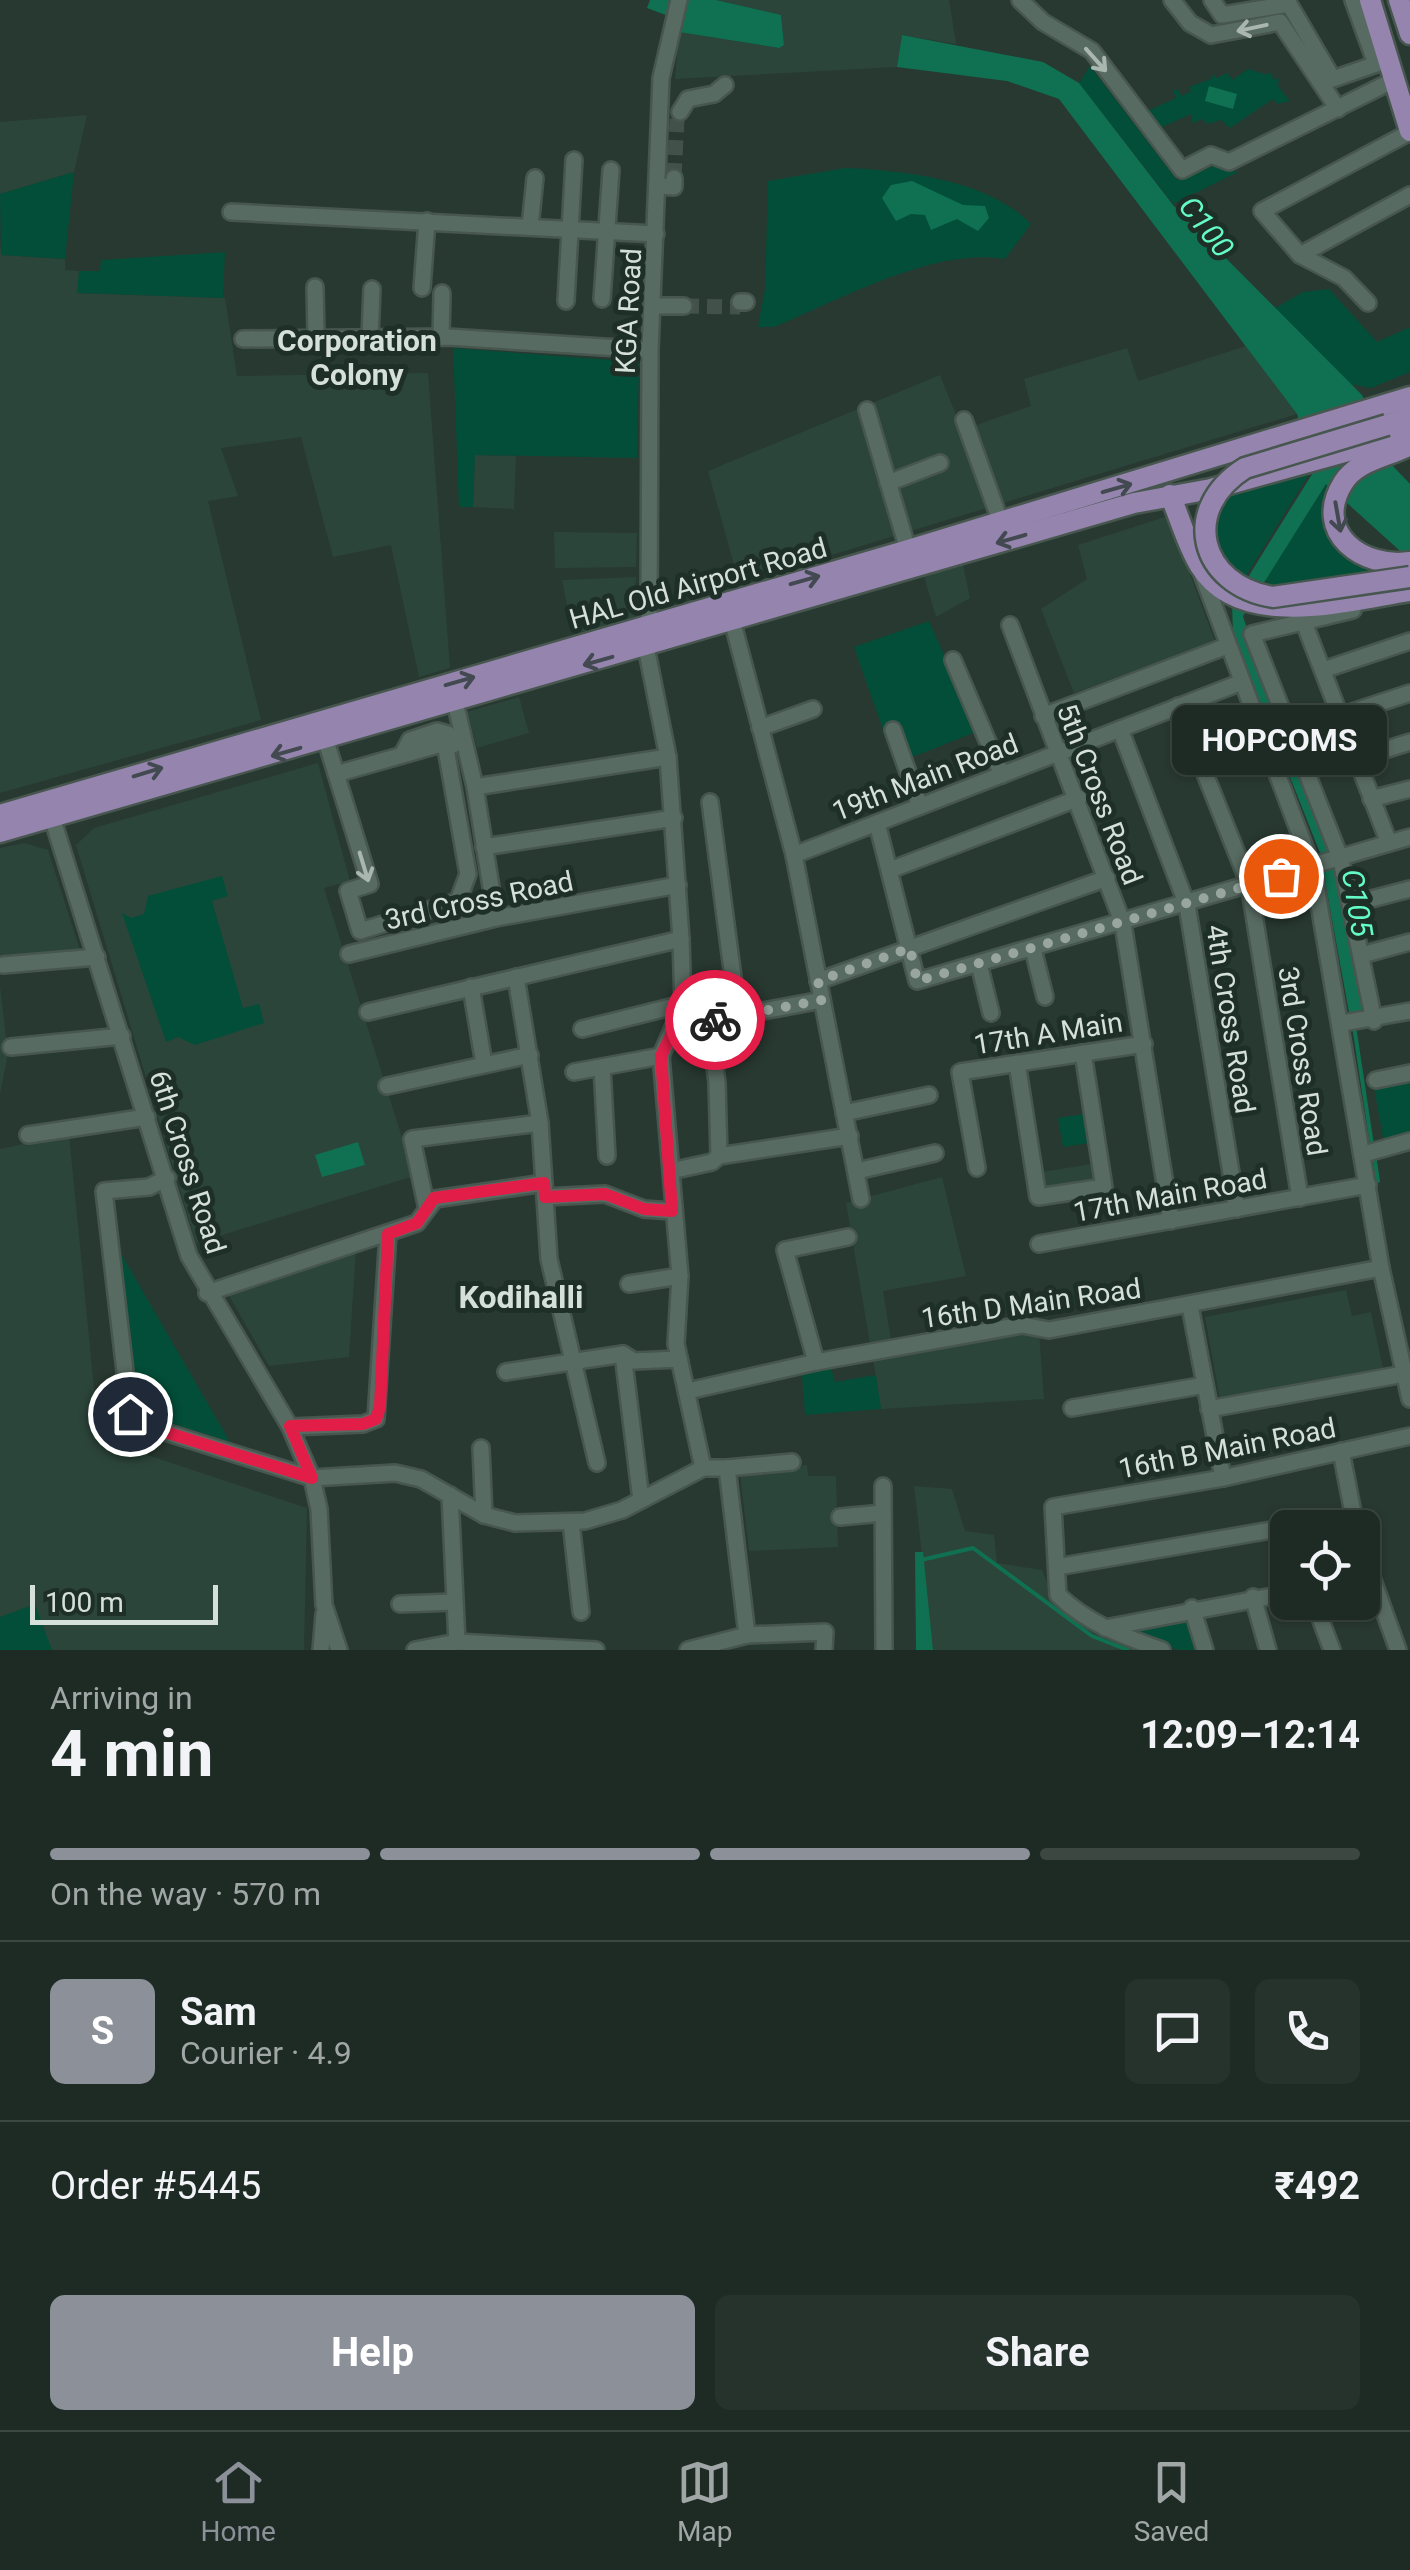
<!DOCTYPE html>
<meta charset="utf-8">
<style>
:root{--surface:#1e2b25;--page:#26332d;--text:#f1f3f6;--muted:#a1a7a7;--line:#3c4742;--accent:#8c9099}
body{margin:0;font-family:Roboto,sans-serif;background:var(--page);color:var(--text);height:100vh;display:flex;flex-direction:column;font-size:38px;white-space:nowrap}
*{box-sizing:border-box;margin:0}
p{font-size:32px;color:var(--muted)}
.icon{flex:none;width:55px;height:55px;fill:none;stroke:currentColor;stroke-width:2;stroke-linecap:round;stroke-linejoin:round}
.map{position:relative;height:1650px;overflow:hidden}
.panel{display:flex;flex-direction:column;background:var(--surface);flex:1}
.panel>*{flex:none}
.buttons{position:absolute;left:1270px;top:1510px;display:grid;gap:20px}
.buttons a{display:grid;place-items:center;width:110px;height:110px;border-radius:15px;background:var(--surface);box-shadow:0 2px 8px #0004,0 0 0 2px var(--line);font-size:50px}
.scale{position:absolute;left:30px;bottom:25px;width:188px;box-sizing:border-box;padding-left:10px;border:5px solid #d6e0db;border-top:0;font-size:28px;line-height:35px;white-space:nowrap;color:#d6e0db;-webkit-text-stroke:8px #1e2f27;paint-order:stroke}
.pin{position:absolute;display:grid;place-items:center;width:85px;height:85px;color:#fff;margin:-42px;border:5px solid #fff;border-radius:50%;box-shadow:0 2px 10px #0007}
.courier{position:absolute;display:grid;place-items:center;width:100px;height:100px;margin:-50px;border:8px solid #e11d48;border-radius:50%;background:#fff;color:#222;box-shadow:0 2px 12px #0007}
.bubble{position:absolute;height:70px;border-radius:15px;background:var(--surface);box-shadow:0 2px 8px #0004,0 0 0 2px var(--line);font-size:32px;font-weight:700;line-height:70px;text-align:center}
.summary em{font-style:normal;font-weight:700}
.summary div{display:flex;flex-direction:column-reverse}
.summary{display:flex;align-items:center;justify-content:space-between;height:170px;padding:0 50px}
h1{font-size:65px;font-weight:700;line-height:75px}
.bar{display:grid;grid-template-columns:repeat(4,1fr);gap:15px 10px;align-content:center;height:120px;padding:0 50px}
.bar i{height:12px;border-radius:8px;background:var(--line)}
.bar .current{background:var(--accent)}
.bar p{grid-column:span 4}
.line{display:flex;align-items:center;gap:25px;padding:0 50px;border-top:2px solid var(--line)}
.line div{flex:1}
.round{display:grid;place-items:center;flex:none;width:105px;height:105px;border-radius:15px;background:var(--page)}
.primary-button{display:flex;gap:20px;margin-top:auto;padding:20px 50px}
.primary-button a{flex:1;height:115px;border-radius:15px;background:var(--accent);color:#fff;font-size:40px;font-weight:700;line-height:115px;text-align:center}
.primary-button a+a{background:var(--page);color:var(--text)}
.tab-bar{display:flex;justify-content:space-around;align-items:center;height:140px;border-top:2px solid var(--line);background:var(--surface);font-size:28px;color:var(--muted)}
.tab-bar a{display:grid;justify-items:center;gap:5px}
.tab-bar .current{color:var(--accent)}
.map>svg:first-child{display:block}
.built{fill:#2c453a}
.green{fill:#034e38}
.water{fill:#0f7152}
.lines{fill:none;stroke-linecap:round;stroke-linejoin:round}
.stream{stroke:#0f7152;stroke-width:4}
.minor-tunnel{stroke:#42524a;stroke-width:15;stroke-dasharray:15 8;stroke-linecap:butt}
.minor-casing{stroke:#47564f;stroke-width:20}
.major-casing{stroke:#47564f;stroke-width:25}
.minor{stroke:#586b62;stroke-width:15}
.major{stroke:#9585ae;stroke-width:20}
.major-bridge-casing{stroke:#47564f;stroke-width:25;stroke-linecap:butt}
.major-bridge{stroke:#9585ae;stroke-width:20}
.oneway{stroke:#aab7b1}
.oneway2{stroke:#424950}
.done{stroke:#99a6a0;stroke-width:10;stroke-dasharray:0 18}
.route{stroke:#e11d48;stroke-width:12}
.labels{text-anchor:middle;stroke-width:10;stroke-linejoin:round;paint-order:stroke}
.street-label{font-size:28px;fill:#d6e0db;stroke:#1e2f27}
.water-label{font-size:30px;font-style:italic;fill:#64fbc4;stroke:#1e2f27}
.neighbourhood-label{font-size:30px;font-weight:bold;fill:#d6e0db;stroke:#1e2f27}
.quarter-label{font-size:32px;font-weight:bold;fill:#d6e0db;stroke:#1e2f27}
</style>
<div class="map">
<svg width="1410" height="1650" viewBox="0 0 1410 1650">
<rect width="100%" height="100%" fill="#283931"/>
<g class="built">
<polygon points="716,0 949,0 956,44 902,35 897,67 675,79 679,32 778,48 784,45 781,15"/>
<polygon points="87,115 74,172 0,194 0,122"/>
<polygon points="0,245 2,255 65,259 65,270 79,271 78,293 225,298 237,376 428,373 450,668 419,677 391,545 333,557 301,437 221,448 238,496 208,501 261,720 0,793"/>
<polygon points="1246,346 1297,414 739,583 708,471 940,375 962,430 1031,406 1024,379 1127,348 1138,381"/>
<polygon points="475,455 516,456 514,509 473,507"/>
<polygon points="1168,516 1215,641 1074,693 1041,609 1087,579 1078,545"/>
<polygon points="554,532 637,533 636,567 555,568"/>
<polygon points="963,565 970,598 936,617 924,576"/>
<polygon points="636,577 634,618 573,634 562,580"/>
<polygon points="519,697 529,733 477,748 467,712"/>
<polygon points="318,763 350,881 324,888 414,1176 196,1243 76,845 94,828"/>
<polygon points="24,843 48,850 80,950 0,958 0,848"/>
<polygon points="0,986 8,1054 0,1094"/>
<polygon points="69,1134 99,1439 307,1508 304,1650 0,1650 0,1149"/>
<polygon points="1092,1164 1095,1182 1045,1191 1042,1172"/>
<polygon points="942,1177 966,1276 883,1291 891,1340 870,1343 846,1203"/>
<polygon points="356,1248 349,1357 269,1366 227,1292"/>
<polygon points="1346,1290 1352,1316 1371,1312 1383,1369 1220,1400 1205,1317"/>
<polygon points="1022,1330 1039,1332 1044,1399 881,1409 873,1359"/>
<polygon points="807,1465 808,1476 836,1476 838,1547 749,1551 740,1474"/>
<polygon points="914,1486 952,1489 965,1531 994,1535 997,1563 1042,1570 1053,1596 1066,1610 1097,1632 1144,1650 933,1650"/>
</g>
<g class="green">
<polygon points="1090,66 1177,180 1217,165 1238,172 1173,204 1079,83"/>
<polygon points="1248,69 1268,75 1269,71 1275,80 1279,78 1278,86 1290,101 1277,104 1273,99 1230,128 1221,120 1208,124 1201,119 1193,124 1191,114 1162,127 1143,113 1176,98 1173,91 1177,89 1182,96 1191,91 1189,87 1211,79 1213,74 1216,78 1228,73 1232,80"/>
<path d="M 845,168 C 903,170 989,180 1031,224 L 1005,259 C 933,247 840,300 774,327 L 758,327 L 765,289 L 768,181 Z"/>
<polygon points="74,172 65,259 1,255 0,194"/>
<polygon points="225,252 223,298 77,293 79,271 100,271 101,260"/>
<polygon points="1329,289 1377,342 1410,327 1410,372 1371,388 1350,384 1275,308 1303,292"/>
<polygon points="453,348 639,362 637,458 475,455 473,507 459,507"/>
<polygon points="1311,471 1239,587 1204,542 1197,505"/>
<polygon points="1326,484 1333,489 1349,557 1364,568 1386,573 1272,589 1265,579"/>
<polygon points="929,621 978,731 895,764 854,647"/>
<polygon points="222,876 228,896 212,901 243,1008 259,1004 264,1023 195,1045 178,1037 166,1042 122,913 131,918 144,914 148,896"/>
<polygon points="1410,1074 1410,1136 1384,1143 1373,1082"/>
<polygon points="1084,1114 1089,1143 1063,1147 1058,1118"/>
<polygon points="120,1252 230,1442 139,1413"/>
<polygon points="831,1368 835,1382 876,1375 881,1409 805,1415 802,1375"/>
<polygon points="35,1604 52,1650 0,1650 0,1617"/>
<polygon points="1188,1612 1201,1650 1178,1650 1113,1626"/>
</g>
<g class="water">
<polygon points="650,0 716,0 781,15 784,45 779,48 679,32 682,21 647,8"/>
<polygon points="902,35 1043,62 1079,83 1173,205 1362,395 1393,466 1410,484 1410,560 1326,484 1243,616 1261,674 1333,850 1320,853 1233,633 1232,603 1314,471 1297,414 1059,99 1007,81 897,67"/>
<polygon points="1209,86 1237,94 1233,109 1205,101"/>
<polygon points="912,181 963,205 985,206 989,218 978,231 957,219 931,230 925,215 911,214 896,221 882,198 891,185"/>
<polygon points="1337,868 1364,1014 1350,1018 1323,870"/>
<polygon points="358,1142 365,1165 322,1177 315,1155"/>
<polygon points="915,1552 923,1552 933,1650 916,1650"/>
</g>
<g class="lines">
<g class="stream">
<polyline points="1354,1026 1372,1145"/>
<polyline points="1374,1155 1378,1181"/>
<polyline points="921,1560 973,1548 1092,1636 1128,1650"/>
</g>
<g class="minor-tunnel">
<polyline points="674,178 677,119"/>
<polyline points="684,306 740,307"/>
</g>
<g class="minor-casing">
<g id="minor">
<polyline points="1020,0 1043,22 1092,51 1182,170 1211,155 1229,162 1394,80"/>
<polyline points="1172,0 1190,23 1211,35 1280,22 1338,109"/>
<polyline points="1212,0 1222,15 1289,4 1333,79 1388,60"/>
<polyline points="1353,0 1376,64"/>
<polyline points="680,112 688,99 714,94 725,85"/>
<polyline points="658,186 674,187 674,178"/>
<polyline points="231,212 656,234"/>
<polyline points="530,227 535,178"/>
<polyline points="1300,255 1410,195"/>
<polyline points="315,287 316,336"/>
<polyline points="422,288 427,221"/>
<polyline points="602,299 611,170"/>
<polyline points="566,301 574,160"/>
<polyline points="740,302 746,302"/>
<polyline points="1368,303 1344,278 1300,255 1262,211 1410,132"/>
<polyline points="653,306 684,306"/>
<polyline points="370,336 372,289"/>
<polyline points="441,337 442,293"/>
<polyline points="243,339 448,337 650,350"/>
<polyline points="867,410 908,550"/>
<polyline points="964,420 1001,523"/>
<polyline points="888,483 940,463"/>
<polyline points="1202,574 1313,869 1381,1268 1410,1399"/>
<polyline points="1353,610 1252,634 1341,860 1374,1021"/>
<polyline points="732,620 794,855 861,1199"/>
<polyline points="1303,620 1389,843"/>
<polyline points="1010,625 1123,924 1171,1221"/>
<polyline points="649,626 650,350 661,78 679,0"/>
<polyline points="646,647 668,757 681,939 683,1004 661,1056 680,1276 676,1344 703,1468 727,1468 747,1635"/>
<polyline points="953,660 1002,775"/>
<polyline points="1323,670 1410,641"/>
<polyline points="455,702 475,787 496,918"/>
<polyline points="1178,706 1249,884 1300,1198"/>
<polyline points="1043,716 1227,646"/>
<polyline points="1340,716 1410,693"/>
<polyline points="760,728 813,709"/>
<polyline points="1120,729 1187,905 1237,1209"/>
<polyline points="893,730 920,806"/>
<polyline points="326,741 370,884 348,891 360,931 458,901 468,874 445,743 336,774"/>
<polyline points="402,755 410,740 437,731 448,734 453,745"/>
<polyline points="1356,759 1410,742"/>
<polyline points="475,787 668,757"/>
<polyline points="1371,799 1410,789"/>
<polyline points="710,802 738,1015"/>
<polyline points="50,811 189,1256 290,1427 312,1478 319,1509 324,1605 339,1650"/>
<polyline points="877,823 917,981 1410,837"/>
<polyline points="484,847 674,818"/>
<polyline points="794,855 1242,682"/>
<polyline points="890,870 1079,798"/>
<polyline points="1352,904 1410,889"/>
<polyline points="1033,949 1045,997"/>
<polyline points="349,954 496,918 678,885"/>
<polyline points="1362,955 1410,942"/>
<polyline points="979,964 991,1013"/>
<polyline points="3,965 97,957"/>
<polyline points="516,977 540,1123 549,1259 597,1463"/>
<polyline points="818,981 1107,878"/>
<polyline points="471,987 484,1064"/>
<polyline points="368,1012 681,939"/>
<polyline points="678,1021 709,1021 822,1000"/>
<polyline points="709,1021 717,1083 719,1156"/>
<polyline points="1343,1023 1410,1011"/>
<polyline points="582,1029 683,1004"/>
<polyline points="11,1047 122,1036"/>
<polyline points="1017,1063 1038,1197 1104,1187 1083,1053"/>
<polyline points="602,1067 607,1156"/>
<polyline points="574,1072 661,1056"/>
<polyline points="1376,1080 1410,1073"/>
<polyline points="387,1086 530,1055"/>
<polyline points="844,1113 929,1095"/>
<polyline points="28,1135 147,1117"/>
<polyline points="1364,1154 1410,1141"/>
<polyline points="977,1168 960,1072 1144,1044"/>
<polyline points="671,1171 712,1162 719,1156 850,1136"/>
<polyline points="857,1171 935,1153"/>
<polyline points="167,1178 149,1187 104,1191 130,1414 146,1426 312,1478 395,1473 421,1479 484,1515 515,1523 585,1521 622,1510 703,1468"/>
<polyline points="545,1197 605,1194 644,1209 672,1211"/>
<polyline points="427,1209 412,1139 540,1123"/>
<polyline points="1039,1244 1368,1185"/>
<polyline points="629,1284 680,1276"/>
<polyline points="207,1293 417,1223 435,1199 544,1183"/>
<polyline points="1190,1306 1223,1478"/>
<polyline points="623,1354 641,1500"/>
<polyline points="816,1362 785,1250 848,1237"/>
<polyline points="506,1372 623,1354 634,1361 679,1359"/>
<polyline points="688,1391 816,1362 1022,1325 1049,1330 1381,1268"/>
<polyline points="1072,1408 1205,1385"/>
<polyline points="1209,1409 1404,1374"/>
<polyline points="290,1427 363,1424 376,1419 388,1234"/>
<polyline points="481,1448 484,1515"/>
<polyline points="1341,1451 1356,1528"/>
<polyline points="727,1468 792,1462"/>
<polyline points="883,1486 884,1650"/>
<polyline points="450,1495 457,1642"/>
<polyline points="840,1517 883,1513"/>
<polyline points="571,1522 581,1612"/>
<polyline points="1362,1550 1398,1650"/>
<polyline points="1057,1567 1353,1516"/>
<polyline points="1253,1597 1268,1650"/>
<polyline points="1314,1602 1332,1650"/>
<polyline points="400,1604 454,1602"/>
<polyline points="1192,1608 1205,1650"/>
<polyline points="1105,1628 1288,1593"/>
<polyline points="321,1650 324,1614"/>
<polyline points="415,1650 457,1642 596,1650"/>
<polyline points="688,1650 747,1635 825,1632 824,1650"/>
<path d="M 1162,1650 C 1123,1636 1088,1624 1058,1595 L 1053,1507 L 1223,1478 L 1410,1436"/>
</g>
</g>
<g class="major-casing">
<g id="major">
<polyline points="1370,0 1410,131"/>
<polyline points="1399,0 1410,34"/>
<polyline points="1387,425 1410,417"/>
<path d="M 1410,445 C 1388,457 1357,460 1343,483 C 1312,533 1363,569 1410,562"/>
<path d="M 1170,495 C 1180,518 1187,545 1200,566 C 1241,632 1349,600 1410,591"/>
<polyline points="0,815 908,550 1410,397"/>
<polyline points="0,832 1134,503 1211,489 1410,434"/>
</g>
</g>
<use href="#minor" class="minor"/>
<use href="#major" class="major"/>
<g class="major-bridge-casing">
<path id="major-bridge" d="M 1387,425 L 1245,468 C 1180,509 1199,585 1273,597 L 1410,577"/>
</g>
<use href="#major-bridge" class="major-bridge"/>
</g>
<defs><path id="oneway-shaft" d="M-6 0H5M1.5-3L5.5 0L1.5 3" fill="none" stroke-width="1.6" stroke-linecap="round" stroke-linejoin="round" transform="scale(2.5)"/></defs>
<g class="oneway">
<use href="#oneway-shaft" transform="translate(1252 28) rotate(168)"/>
<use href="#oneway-shaft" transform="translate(1096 60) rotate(48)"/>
<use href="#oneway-shaft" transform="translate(364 867) rotate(73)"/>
</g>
<g class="oneway2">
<use href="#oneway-shaft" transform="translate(1117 488) rotate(-16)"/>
<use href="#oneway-shaft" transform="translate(1338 517) rotate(80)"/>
<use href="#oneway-shaft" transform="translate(1011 539) rotate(164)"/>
<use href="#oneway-shaft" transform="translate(805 580) rotate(-16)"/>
<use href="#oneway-shaft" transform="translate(598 661) rotate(164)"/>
<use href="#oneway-shaft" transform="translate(460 681) rotate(-16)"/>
<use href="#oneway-shaft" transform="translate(286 752) rotate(164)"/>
<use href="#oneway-shaft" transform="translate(148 772) rotate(-17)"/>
</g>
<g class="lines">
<polyline class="done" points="715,1020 822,1000 818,981 910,948 917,981 1281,876"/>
<polyline class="route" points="130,1414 146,1426 312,1478 290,1426 363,1424 376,1419 380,1407 388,1234 417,1223 434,1198 544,1183 545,1197 605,1194 644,1209 672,1211 661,1056 678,1021 715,1020"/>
</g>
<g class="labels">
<g class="street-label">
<text transform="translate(628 311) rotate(-87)" y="10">KGA Road</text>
<text transform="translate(698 583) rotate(-16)" y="10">HAL Old Airport Road</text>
<text transform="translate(925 777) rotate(-21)" y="10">19th Main Road</text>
<text transform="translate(1100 794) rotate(69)" y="10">5th Cross Road</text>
<text transform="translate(479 900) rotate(-12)" y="10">3rd Cross Road</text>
<text transform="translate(1231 1019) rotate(81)" y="10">4th Cross Road</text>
<text transform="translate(1048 1033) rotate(-9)" y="10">17th A Main</text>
<text transform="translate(1303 1061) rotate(81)" y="10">3rd Cross Road</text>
<text transform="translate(188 1162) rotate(72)" y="10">6th Cross Road</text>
<text transform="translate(1170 1195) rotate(-10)" y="10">17th Main Road</text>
<text transform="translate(1031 1303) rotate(-8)" y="10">16th D Main Road</text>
<text transform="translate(1227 1448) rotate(-11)" y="10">16th B Main Road</text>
</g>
<g class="water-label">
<text transform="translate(1206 227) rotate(52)" y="10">C100</text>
<text transform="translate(1357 903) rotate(81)" y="10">C105</text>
</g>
<g class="neighbourhood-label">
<text x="357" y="351">Corporation<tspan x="357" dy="34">Colony</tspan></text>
</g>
<g class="quarter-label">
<text x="521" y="1308">Kodihalli</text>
</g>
</g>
</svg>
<div class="buttons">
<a><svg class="icon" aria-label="locate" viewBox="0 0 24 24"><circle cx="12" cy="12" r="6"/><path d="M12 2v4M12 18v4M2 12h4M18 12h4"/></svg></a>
</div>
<div class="scale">100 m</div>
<div class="pin" style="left:1281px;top:876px;background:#ea580c"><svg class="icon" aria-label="bag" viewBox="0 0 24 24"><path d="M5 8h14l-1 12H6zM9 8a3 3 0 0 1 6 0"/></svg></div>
<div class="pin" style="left:130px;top:1414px;background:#1f2937"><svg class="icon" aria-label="home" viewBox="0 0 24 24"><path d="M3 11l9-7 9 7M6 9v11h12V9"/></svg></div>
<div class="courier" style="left:715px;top:1020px"><svg class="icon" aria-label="bike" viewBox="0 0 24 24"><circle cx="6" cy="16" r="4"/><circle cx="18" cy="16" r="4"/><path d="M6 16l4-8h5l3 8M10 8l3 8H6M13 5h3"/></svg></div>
<div class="bubble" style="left:1172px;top:705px;width:215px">HOPCOMS</div>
</div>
<section class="panel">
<div class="summary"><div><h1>4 min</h1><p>Arriving in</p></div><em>12:09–12:14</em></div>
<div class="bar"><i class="current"></i><i class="current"></i><i class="current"></i><i></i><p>On the way · 570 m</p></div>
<div class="line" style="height:180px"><b class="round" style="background:var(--accent);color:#fff">S</b><div><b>Sam</b><p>Courier · 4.9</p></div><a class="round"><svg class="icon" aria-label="chat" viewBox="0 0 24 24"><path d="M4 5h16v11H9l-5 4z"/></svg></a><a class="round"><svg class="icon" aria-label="phone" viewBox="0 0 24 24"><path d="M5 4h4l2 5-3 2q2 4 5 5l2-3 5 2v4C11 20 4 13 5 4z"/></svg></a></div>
<div class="line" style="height:130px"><div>Order #5445</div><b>₹492</b></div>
<div class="primary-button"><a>Help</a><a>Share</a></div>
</section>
<nav class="tab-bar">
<a class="current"><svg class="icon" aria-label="home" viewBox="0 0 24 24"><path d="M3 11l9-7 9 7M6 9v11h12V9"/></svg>Home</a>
<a><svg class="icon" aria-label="map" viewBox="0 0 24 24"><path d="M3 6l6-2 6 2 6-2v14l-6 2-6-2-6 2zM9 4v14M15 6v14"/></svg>Map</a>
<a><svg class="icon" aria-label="saved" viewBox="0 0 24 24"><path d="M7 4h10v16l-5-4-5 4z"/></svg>Saved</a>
</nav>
